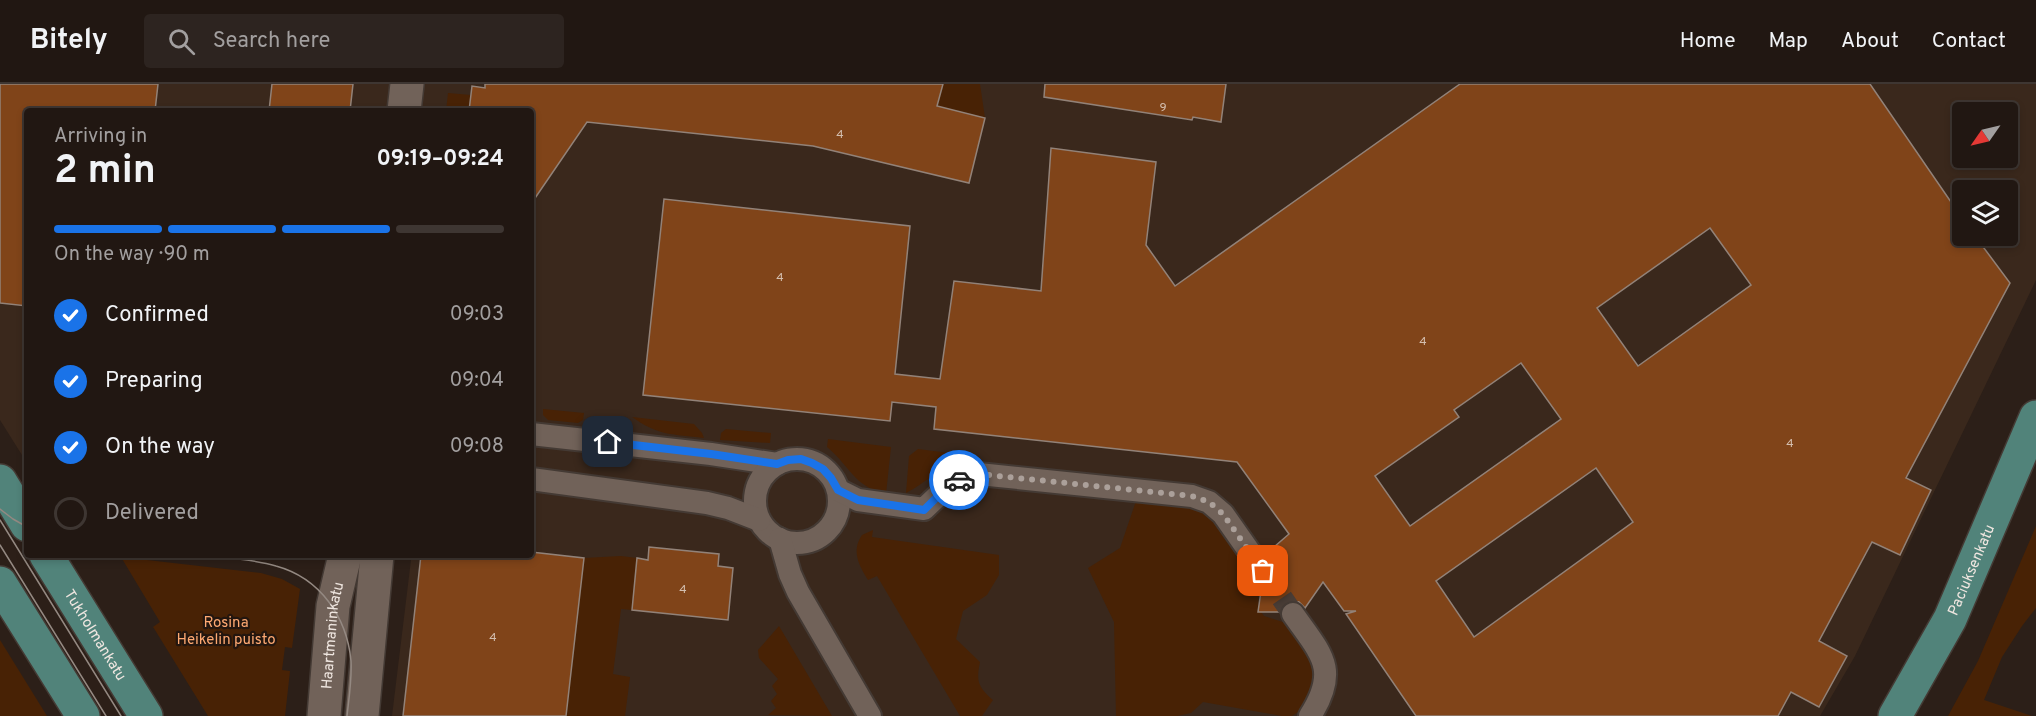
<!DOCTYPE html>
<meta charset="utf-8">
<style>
:root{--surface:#211712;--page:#2d2420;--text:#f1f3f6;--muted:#a29f9f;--line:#3e3632;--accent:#1a73e8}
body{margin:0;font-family:Overpass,sans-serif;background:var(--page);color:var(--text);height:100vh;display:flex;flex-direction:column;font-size:22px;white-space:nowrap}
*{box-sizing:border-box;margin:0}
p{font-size:20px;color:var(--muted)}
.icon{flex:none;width:33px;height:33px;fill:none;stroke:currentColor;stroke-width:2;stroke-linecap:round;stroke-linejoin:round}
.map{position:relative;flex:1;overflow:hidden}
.side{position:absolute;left:24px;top:24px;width:510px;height:450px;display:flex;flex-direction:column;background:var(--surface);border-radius:6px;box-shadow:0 3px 9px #0003,0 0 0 2px var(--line)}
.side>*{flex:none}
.needle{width:39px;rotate:236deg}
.tools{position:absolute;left:1952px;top:18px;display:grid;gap:12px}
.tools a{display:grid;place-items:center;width:66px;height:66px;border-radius:6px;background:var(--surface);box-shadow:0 3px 9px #0003,0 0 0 2px var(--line);font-size:30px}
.pin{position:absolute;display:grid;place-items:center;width:51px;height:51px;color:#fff;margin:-26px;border-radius:12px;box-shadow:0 3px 9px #0006}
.courier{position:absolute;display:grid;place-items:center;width:60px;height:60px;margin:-30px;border:4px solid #1a73e8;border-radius:50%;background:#fff;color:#222;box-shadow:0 2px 8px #0007}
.summary em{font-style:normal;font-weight:700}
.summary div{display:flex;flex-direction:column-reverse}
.summary{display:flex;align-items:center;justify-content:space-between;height:102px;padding:0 30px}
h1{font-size:39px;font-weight:700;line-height:45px}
.bar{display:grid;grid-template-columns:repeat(4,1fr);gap:9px 6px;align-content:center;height:72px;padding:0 30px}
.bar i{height:8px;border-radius:4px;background:var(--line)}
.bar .current{background:var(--accent)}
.bar p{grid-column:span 4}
ol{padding:0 30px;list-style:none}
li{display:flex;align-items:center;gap:18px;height:66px}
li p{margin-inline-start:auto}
li .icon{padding:6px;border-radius:50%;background:var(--accent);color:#fff;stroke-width:4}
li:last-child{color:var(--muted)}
li i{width:33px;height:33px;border:3px solid var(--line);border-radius:50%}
header{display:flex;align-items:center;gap:36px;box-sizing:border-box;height:84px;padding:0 30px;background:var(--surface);border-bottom:2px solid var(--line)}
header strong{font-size:28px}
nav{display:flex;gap:33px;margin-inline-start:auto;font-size:21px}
.search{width:420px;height:54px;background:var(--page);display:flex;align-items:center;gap:15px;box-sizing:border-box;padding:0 21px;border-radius:6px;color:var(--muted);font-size:22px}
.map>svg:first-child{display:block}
.built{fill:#3a281c;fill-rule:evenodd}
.green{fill:#482205}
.building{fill:#804419;stroke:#928278;stroke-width:1.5;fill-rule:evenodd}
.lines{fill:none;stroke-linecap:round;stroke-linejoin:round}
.minor-tunnel{stroke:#493d36;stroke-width:22;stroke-dasharray:22 11;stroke-linecap:butt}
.minor-casing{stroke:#443a34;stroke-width:26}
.secondary-casing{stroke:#443a34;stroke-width:36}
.primary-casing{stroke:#443a34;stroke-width:36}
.minor{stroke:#716259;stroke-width:22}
.secondary{stroke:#716259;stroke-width:33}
.primary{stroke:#51837a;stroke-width:33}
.tram{stroke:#948982;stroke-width:1.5}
.done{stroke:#aba09a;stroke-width:6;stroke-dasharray:0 10.8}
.route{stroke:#1a73e8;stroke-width:8}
.labels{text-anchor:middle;stroke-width:4.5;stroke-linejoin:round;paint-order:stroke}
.number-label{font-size:12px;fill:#d3beae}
.street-label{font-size:15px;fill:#efe6e0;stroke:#23160f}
.park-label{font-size:15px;fill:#fea972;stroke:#23160f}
</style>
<header>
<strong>Bitely</strong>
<div class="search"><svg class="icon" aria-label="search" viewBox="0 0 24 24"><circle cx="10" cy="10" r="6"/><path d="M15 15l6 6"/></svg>Search here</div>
<nav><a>Home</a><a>Map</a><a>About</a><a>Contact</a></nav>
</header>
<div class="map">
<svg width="2036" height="632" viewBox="0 0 2036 632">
<rect width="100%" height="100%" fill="#2c1f18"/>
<path class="built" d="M 0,0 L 2036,0 L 2036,196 L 1855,572 L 1820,632 L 392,632 L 411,476 L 372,471 L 531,471 L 531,27 L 27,27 L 27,379 L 0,336 ZM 1962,28 L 2007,28 L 2007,74 L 1962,74 ZM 1962,106 L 2007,106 L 2007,152 L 1962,152 Z"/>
<g class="green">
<polygon points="943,0 980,0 985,34 937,22"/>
<polygon points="448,9 471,11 469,27 446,27"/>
<polygon points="543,325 584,329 583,336 578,339 548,336 543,331"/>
<path d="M 632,333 L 694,340 L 702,349 L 704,354 C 672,350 659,352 632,333 Z"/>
<polygon points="726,345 771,349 770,359 720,356 721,349"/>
<path d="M 828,355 L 891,363 L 886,410 C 853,402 851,383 827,363 Z"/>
<path d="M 918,365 L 965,371 L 964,379 C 941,381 926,399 906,409 L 909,372 Z"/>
<polygon points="1136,417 1200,424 1214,437 1257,496 1259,525 1264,532 1286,539 1313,580 1316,600 1301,626 1292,632 1282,632 1203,618 1191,629 1177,632 1116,632 1114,538 1088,484 1120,464"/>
<polygon points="2036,442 2036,524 2022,542 2002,573 1984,616 2032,632 1948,632 1978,577"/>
<path d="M 873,446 L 872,453 L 999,471 L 999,491 L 987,511 L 963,527 L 956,555 L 980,578 C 976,597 978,603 993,616 L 982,632 L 960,632 L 877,492 L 868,496 C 859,481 851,467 862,451 Z"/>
<polygon points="621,472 637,474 632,526 621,525 613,590 630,593 625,632 566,632 584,474"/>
<polygon points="121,473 261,489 282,495 300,505 292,564 285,563 282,586 290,587 285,632 208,632 155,546 153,543 160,538"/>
<polygon points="779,542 832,632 768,631 776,624 771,617 777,610 772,602 778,595 759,574 758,566"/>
<polygon points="0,556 47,632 0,632"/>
</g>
<g class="building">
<polygon points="0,0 158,0 155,27 27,27 27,222 0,219"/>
<polygon points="272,0 353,0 350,27 269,27"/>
<polygon points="485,0 943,0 937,22 985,34 969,99 813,62 587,38 531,120 531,27 469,27 472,2 485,4"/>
<polygon points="1045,0 1226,0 1221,38 1193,33 1192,36 1044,13"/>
<path d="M 1460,0 L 1870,0 L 1962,134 L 1962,152 L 1975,152 L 2010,199 L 1906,394 L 1931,406 L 1900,471 L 1872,458 L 1819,557 L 1847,572 L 1819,623 L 1791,608 L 1778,632 L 1416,632 L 1346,530 L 1356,527 L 1344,527 L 1323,498 L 1305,524 L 1299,518 L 1292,517 L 1285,519 L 1280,528 L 1258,528 L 1262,500 L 1271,498 L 1275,492 L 1276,486 L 1267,469 L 1289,450 L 1237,378 L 934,345 L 936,323 L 892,318 L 890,337 L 643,311 L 664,115 L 910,142 L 895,290 L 940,295 L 954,197 L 1041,207 L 1051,64 L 1156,78 L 1146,161 L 1175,202 ZM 1710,144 L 1751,201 L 1638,282 L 1597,224 ZM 1521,279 L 1561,335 L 1410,442 L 1375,392 L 1459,333 L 1454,326 ZM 1596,384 L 1633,438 L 1474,553 L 1436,497 Z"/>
<polygon points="649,463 719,470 718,482 733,484 728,536 632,526 637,474 648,476"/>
<polygon points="531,468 584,474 566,632 403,632 421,471 531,471"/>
</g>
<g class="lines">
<polyline class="minor-tunnel" points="1263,487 1293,530"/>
<g class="minor-casing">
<g id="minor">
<polyline points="531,350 711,370 777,380"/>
<circle cx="797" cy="417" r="42"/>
<polyline points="531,395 707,419 728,424 759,436"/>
<polyline points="838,406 858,416 924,425 945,405 969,389 1192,412 1209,418 1223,430 1263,487"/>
<polyline points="780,455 790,490 798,508 870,632"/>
<path d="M 1293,530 C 1321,570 1340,585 1310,632"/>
</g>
</g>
<g class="secondary-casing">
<g id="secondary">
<polyline points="404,27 407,0"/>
<path id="s1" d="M 324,632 L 333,522 L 345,471"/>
<polyline points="362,632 377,471"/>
</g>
</g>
<g class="primary-casing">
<g id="primary">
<polyline points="0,397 27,441"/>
<path id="s2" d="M 46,471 L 146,632"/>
<polyline points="0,499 83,632"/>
<path id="s3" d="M 1895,632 L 1950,535 L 2036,333"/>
</g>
</g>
<use href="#minor" class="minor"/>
<use href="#secondary" class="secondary"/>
<use href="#primary" class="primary"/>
<g class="tram">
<polyline points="0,425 13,435 27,443"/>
<polyline points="0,436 121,632"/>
<polyline points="0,461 106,632"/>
<path d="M 204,471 C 228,474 253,475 276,482 C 320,494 347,533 351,577 C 352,595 349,614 347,632"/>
</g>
</g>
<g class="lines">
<polyline class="done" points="959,396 969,389 1192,412 1209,418 1223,430 1263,487"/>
<polyline class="route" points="608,358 711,370 777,380 788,376 801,375 812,379 823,385 831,394 838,406 858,416 924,426 945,405 959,396"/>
</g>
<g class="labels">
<g class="number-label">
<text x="1163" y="27">9</text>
<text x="840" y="54">4</text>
<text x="780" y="197">4</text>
<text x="1423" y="261">4</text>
<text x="1790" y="363">4</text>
<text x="683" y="509">4</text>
<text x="493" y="557">4</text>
</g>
<g class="street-label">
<text dy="5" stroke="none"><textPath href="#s3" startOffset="165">Paciuksenkatu</textPath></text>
<text dy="5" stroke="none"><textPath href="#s1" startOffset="81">Haartmaninkatu</textPath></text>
<text dy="5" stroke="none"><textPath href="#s2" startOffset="94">Tukholmankatu</textPath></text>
</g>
<g class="park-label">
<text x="226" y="543">Rosina<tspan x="226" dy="17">Heikelin puisto</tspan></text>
</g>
</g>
</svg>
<div class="tools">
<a><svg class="needle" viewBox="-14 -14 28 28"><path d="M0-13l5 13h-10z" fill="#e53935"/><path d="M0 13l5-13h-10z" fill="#a29f9f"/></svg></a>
<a><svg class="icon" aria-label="layers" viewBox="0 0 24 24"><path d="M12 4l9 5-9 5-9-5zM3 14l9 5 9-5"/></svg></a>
</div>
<div class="pin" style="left:1263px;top:487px;background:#ea580c"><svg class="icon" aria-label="bag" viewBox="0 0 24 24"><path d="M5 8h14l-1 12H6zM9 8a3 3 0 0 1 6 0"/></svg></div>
<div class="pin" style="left:608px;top:358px;background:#1f2937"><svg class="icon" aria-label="home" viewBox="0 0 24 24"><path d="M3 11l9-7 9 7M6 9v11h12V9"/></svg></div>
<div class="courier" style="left:959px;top:396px"><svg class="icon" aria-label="car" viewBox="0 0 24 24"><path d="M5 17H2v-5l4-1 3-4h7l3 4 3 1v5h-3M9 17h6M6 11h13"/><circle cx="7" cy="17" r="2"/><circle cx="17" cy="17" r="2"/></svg></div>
<section class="side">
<div class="summary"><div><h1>2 min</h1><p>Arriving in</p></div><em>09:19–09:24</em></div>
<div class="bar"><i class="current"></i><i class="current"></i><i class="current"></i><i></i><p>On the way · 90 m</p></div>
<ol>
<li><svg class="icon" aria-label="check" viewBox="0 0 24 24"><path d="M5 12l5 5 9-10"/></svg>Confirmed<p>09:03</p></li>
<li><svg class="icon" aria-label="check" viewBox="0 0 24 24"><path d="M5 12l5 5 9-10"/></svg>Preparing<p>09:04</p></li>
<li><svg class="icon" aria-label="check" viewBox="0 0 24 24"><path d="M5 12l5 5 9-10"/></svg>On the way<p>09:08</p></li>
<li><i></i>Delivered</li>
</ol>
</section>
</div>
